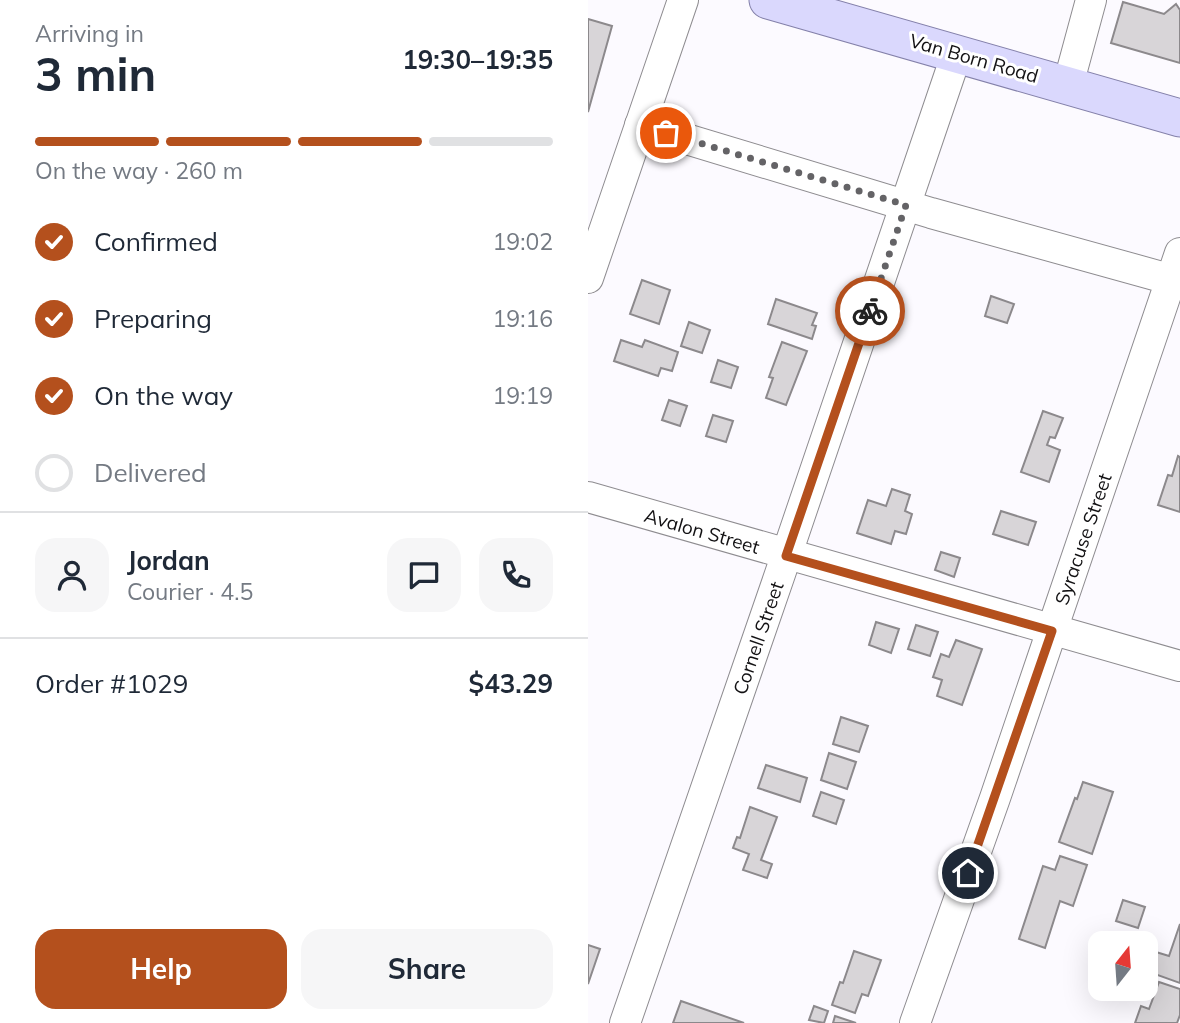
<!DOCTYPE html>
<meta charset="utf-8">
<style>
:root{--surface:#fff;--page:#f6f6f7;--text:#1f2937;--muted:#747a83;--line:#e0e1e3;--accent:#b4501d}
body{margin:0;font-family:Mulish,sans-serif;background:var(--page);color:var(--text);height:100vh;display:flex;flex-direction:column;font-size:26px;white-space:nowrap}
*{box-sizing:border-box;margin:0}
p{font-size:23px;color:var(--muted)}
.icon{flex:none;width:38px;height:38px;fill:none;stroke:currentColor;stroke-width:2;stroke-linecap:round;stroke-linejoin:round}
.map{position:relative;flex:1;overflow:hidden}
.panel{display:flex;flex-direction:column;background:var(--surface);width:588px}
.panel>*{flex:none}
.needle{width:46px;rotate:17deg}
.controls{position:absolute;left:500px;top:931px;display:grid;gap:14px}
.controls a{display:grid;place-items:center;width:70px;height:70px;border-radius:14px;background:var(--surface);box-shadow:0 7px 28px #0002;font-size:35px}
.pin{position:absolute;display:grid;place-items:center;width:60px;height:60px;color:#fff;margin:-30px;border:4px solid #fff;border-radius:50%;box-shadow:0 2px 7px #0007}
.courier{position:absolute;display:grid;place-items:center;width:70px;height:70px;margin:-35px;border:5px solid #b4501d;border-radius:50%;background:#fff;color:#222;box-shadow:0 2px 9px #0007}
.summary em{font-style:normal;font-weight:700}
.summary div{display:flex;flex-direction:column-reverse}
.summary{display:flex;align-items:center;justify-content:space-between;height:119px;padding:0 35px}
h1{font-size:46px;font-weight:700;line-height:52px}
.bar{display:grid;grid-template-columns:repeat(4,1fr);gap:10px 7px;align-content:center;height:84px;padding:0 35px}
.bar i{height:9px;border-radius:5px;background:var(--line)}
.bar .selected{background:var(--accent)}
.bar p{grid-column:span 4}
.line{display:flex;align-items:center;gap:18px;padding:0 35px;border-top:2px solid var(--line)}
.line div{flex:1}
.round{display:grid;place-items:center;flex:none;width:74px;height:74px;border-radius:21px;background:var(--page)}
ol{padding:0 35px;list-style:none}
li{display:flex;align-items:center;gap:21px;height:77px}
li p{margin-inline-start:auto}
li .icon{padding:7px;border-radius:50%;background:var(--accent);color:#fff;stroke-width:4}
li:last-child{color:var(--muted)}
li i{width:38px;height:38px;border:4px solid var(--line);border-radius:50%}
.action{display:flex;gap:14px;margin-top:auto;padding:14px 35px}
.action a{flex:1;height:80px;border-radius:21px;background:var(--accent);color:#fff;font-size:28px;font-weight:700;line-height:80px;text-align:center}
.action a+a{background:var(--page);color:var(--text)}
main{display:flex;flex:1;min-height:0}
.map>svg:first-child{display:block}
.building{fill:#d8d5d8;stroke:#8c898c;stroke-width:2}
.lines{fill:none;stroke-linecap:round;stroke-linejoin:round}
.minor-casing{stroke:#8e8c90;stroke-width:32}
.major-casing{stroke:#8481aa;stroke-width:39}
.minor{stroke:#fff;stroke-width:30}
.major{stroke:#dad8fd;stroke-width:37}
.done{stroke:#646366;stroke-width:7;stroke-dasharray:0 12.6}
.route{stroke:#b4501d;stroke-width:9}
.labels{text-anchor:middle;stroke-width:6;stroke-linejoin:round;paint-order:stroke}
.street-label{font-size:19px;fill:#121113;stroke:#fff}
</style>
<main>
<section class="panel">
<div class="summary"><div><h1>3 min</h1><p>Arriving in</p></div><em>19:30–19:35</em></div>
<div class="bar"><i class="selected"></i><i class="selected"></i><i class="selected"></i><i></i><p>On the way · 260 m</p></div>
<ol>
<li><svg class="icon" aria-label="check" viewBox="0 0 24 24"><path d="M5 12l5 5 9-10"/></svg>Confirmed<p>19:02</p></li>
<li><svg class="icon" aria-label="check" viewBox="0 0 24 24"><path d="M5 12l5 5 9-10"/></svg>Preparing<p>19:16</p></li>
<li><svg class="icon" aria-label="check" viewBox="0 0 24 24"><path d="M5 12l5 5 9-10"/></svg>On the way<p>19:19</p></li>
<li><i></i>Delivered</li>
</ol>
<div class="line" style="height:126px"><a class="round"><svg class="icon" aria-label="person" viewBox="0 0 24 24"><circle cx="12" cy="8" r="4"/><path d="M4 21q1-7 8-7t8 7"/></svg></a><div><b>Jordan</b><p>Courier · 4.5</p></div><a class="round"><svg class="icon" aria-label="chat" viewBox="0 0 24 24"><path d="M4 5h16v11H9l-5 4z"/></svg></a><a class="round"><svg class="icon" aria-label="phone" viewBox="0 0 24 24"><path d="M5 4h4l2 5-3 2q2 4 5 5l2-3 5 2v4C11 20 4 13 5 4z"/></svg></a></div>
<div class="line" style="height:91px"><div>Order #1029</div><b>$43.29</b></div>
<div class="action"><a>Help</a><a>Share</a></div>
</section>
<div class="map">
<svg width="592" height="1023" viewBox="0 0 592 1023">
<rect width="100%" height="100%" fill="#fcfaff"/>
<g class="building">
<polygon points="535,2 576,14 588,4 592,10 592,63 523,43"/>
<polygon points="0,19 24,26 0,112"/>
<polygon points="54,280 82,290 71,324 42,314"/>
<polygon points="403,296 426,304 419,323 397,316"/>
<polygon points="188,299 229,313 224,325 228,326 224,339 180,324"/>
<polygon points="101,322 122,330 114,353 93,346"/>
<polygon points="33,340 54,347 57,340 90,352 84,371 73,368 70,376 26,361"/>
<polygon points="194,342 219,351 198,405 178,398 185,378 181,377"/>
<polygon points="130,360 150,367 143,388 123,382"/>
<polygon points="81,400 99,406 92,426 74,420"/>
<polygon points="455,411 475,418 467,438 462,437 459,445 472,450 461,482 433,472"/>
<polygon points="125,415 145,421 138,442 118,436"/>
<polygon points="590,456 592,457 592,512 570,505 580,475 584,476"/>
<polygon points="304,489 322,495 317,511 324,514 318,534 307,531 303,544 269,533 280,500 298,506"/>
<polygon points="413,511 448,522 440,545 405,534"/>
<polygon points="353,552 372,558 366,577 347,570"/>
<polygon points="288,622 311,629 303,653 281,645"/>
<polygon points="328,625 350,632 342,656 320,649"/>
<polygon points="368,640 394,649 374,705 349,696 354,680 345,677 353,654 361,657"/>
<polygon points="253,717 280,726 271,752 245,744"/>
<polygon points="241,753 268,762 259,789 233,780"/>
<polygon points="178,765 219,778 212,802 170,788"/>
<polygon points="495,782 525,792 504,854 471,842 487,798 489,799"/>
<polygon points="233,792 256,800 248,824 225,816"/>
<polygon points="162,807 189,817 173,860 184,864 179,878 155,870 161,854 145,848 149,837 152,838"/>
<polygon points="472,856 499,865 485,906 472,901 457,948 431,939 455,866 467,870"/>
<polygon points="535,900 557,907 550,928 528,921"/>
<polygon points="592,924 592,983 561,972 568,952 581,956"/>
<polygon points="0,945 12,949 0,984"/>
<polygon points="266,951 293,960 280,996 274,994 267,1013 244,1005 252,982 255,983"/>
<polygon points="571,982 592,989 592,1015 589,1023 547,1023 553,1006 561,1009"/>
<polygon points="93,1001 156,1023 85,1023"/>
<polygon points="226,1006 240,1011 236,1023 221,1020"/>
<polygon points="247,1016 268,1023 245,1023"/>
</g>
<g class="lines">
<g class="minor-casing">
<g id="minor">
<polyline points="480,85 503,0"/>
<polyline points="52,125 343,213 592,282"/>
<polyline points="0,278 95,0"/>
<polyline points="0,497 592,666"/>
<polyline points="37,1023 192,574 369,53"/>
<polyline points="327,1023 407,798 592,253"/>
</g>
</g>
<g class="major-casing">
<polyline id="major" points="180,0 592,118"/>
</g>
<use href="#minor" class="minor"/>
<use href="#major" class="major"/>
</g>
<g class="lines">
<polyline class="done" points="78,133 318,205 282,311"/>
<polyline class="route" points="282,311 198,556 464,631 380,873"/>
</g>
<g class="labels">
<g class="street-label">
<text transform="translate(386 58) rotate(16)" y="7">Van Born Road</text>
<text transform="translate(114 531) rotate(16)" y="7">Avalon Street</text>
<text transform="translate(495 539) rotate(-71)" y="7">Syracuse Street</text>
<text transform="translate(170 638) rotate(-71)" y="7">Cornell Street</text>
</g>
</g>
</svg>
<div class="controls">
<a><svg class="needle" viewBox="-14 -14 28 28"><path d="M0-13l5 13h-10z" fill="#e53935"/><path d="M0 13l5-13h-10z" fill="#747a83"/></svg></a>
</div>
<div class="pin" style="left:78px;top:133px;background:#ea580c"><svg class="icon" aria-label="bag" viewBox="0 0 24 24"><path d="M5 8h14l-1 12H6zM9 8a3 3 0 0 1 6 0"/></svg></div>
<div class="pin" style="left:380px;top:873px;background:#1f2937"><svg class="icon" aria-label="home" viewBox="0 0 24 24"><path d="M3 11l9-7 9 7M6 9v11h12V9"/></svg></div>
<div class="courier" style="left:282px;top:311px"><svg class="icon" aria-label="bike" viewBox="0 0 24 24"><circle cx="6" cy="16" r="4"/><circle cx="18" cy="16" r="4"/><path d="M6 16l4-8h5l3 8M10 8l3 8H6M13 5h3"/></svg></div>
</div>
</main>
